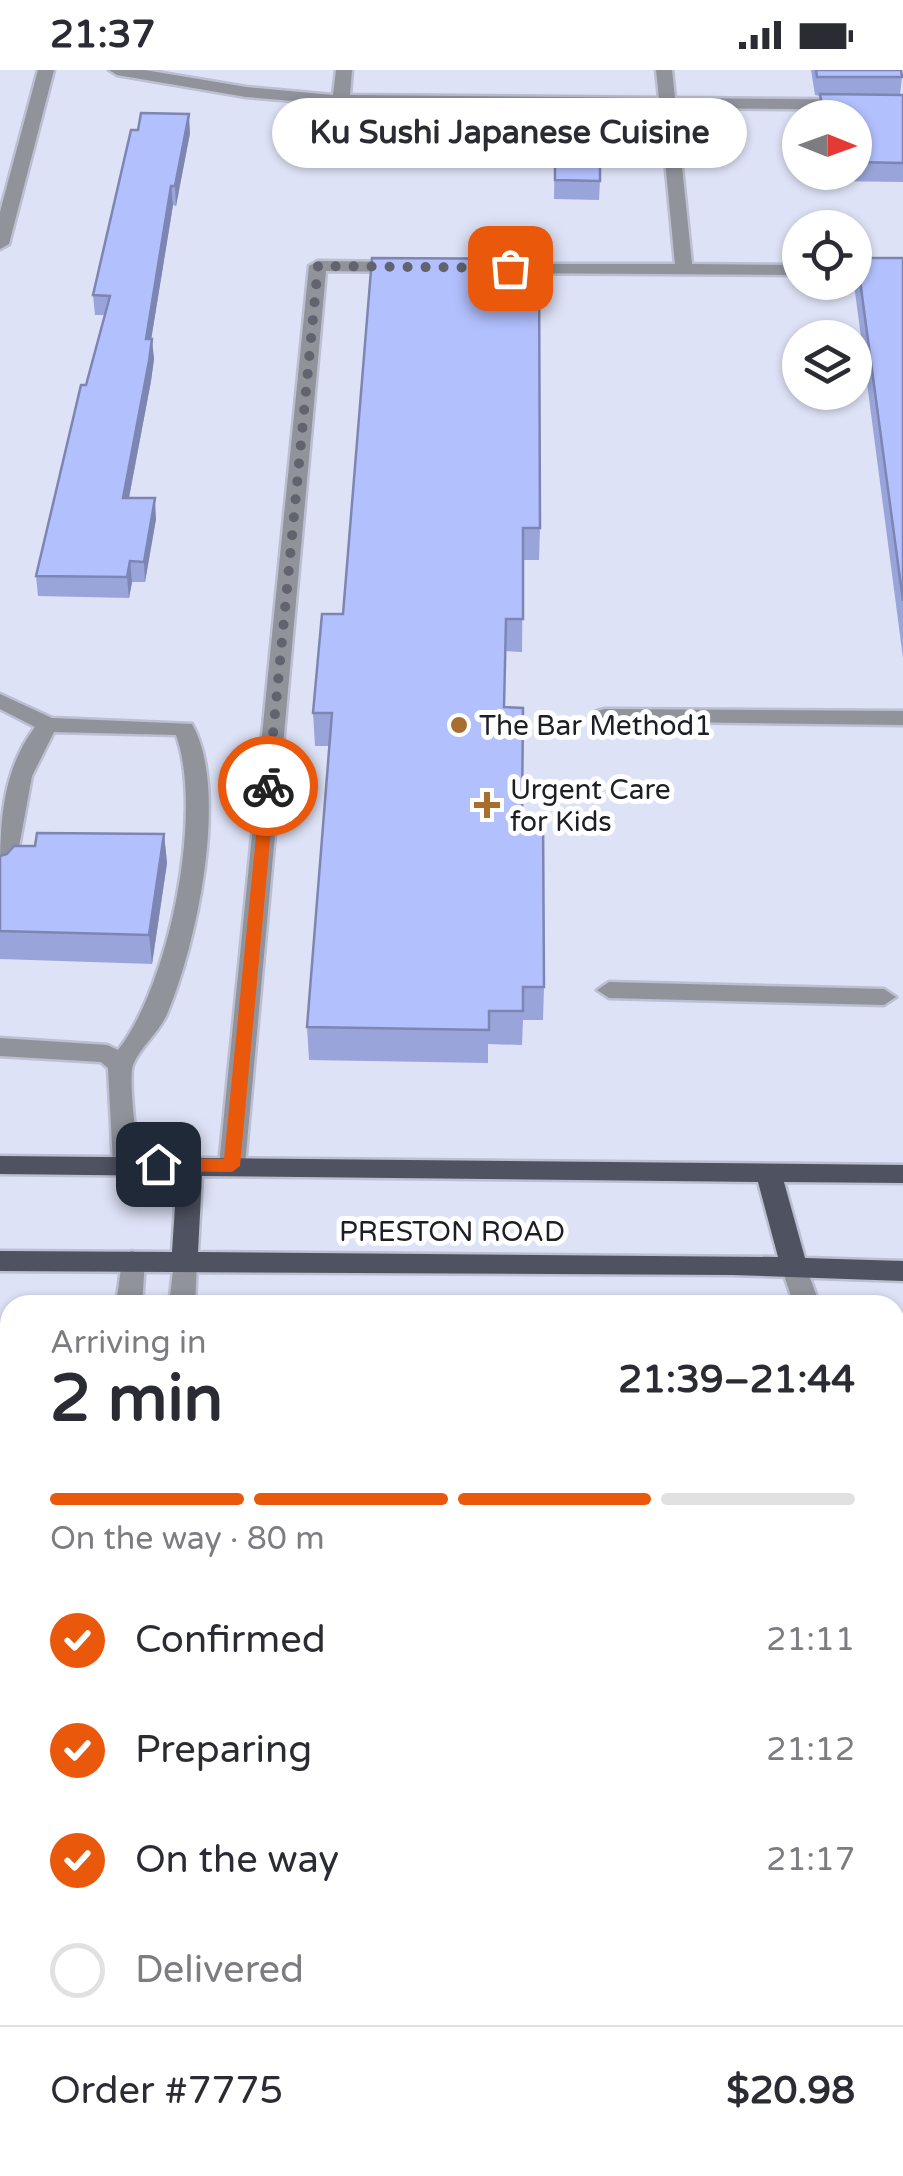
<!DOCTYPE html>
<meta charset="utf-8">
<style>
:root{--surface:#fff;--page:#f7f7f7;--text:#2b2b33;--muted:#7c7c81;--line:#e1e1e2;--accent:#ea580c}
body{margin:0;font-family:"Varela Round",sans-serif;background:var(--page);color:var(--text);height:100vh;display:flex;flex-direction:column;font-size:38px;white-space:nowrap}
*{box-sizing:border-box;margin:0}
p{font-size:32px;color:var(--muted)}
.icon{flex:none;width:55px;height:55px;fill:none;stroke:currentColor;stroke-width:2;stroke-linecap:round;stroke-linejoin:round}
.map{position:relative;flex:1;overflow:hidden}
.panel{position:absolute;left:0px;top:1225px;width:905px;height:882px;display:flex;flex-direction:column;background:var(--surface);border-radius:30px 30px 0 0;box-shadow:0 2px 8px #0004}
.panel>*{flex:none}
.needle{width:65px;rotate:91deg}
.tools{position:absolute;left:782px;top:30px;display:grid;gap:20px}
.tools a{display:grid;place-items:center;width:90px;height:90px;border-radius:50%;background:var(--surface);box-shadow:0 2px 8px #0004;font-size:50px}
.pin{position:absolute;display:grid;place-items:center;width:85px;height:85px;color:#fff;margin:-42px;border-radius:20px;box-shadow:0 5px 15px #0006}
.courier{position:absolute;display:grid;place-items:center;width:100px;height:100px;margin:-50px;border:8px solid #ea580c;border-radius:50%;background:#fff;color:#222;box-shadow:0 2px 12px #0007}
.bubble{position:absolute;height:70px;border-radius:35px;background:var(--surface);box-shadow:0 2px 8px #0004;font-size:32px;font-weight:700;line-height:70px;text-align:center}
.headline em{font-style:normal;font-weight:700}
.headline div{display:flex;flex-direction:column-reverse}
.headline{display:flex;align-items:center;justify-content:space-between;height:170px;padding:0 50px}
h1{font-size:65px;font-weight:700;line-height:75px}
.bar{display:grid;grid-template-columns:repeat(4,1fr);gap:15px 10px;align-content:center;height:120px;padding:0 50px}
.bar i{height:12px;border-radius:8px;background:var(--line)}
.bar .on{background:var(--accent)}
.bar p{grid-column:span 4}
.line{display:flex;align-items:center;gap:25px;padding:0 50px;border-top:2px solid var(--line)}
.line div{flex:1}
ol{padding:0 50px;list-style:none}
li{display:flex;align-items:center;gap:30px;height:110px}
li p{margin-inline-start:auto}
li .icon{padding:10px;border-radius:50%;background:var(--accent);color:#fff;stroke-width:4}
li:last-child{color:var(--muted)}
li i{width:55px;height:55px;border:5px solid var(--line);border-radius:50%}
.status{display:flex;justify-content:space-between;align-items:center;height:70px;padding:0 50px;background:var(--surface);direction:ltr}
.status svg{height:28px;fill:currentColor}
.map>svg:first-child{display:block}
.lines{fill:none;stroke-linecap:round;stroke-linejoin:round}
.minor-casing{stroke:#bbbfd1;stroke-width:5}
.major-casing{stroke:#bbbfd1;stroke-width:5}
.minor{fill:#91939b;fill-rule:evenodd}
.major{fill:#4f5260;fill-rule:evenodd}
.wall{fill:#99a5da}
.shaded-wall{fill:#7d86b2}
.building{fill:#b2c0fe;stroke:#7d86b2;stroke-width:2.5}
.route{fill:#ea580c}
.done{stroke:#61636f;stroke-width:10;stroke-dasharray:0 18}
.poi-dot{fill:#a96e2e;stroke:#fff;stroke-width:4}
.labels{text-anchor:middle;stroke-width:10;stroke-linejoin:round;paint-order:stroke}
.poi-label{font-size:28px;fill:#1d1f26;stroke:#fff;text-anchor:start}
.street-label{font-size:28px;fill:#1d1f26;stroke:#fff}
</style>
<div class="status"><b>21:37</b><svg viewBox="0 0 49 12"><path d="M0 12V9h3v3zM5 12V6h3v6zM10 12V3h3v9zM15 12V0h3v12zM26 1h20v11H26zM47 4h2v5h-2z"/></svg></div>
<div class="map">
<svg width="903" height="2106" viewBox="0 0 903 2106">
<rect width="100%" height="100%" fill="#dee2f6"/>
<g class="lines">
<g class="minor-casing">
<g id="minor">
<polygon points="38,0 54,0 9,174 0,179 0,142"/>
<polygon points="109,0 145,0 246,17 333,25 336,0 352,0 350,25 659,28 656,0 672,0 675,28 903,30 903,40 676,38 692,194 800,195 800,205 505,203 496,198 499,194 675,194 660,38 341,35 246,27 117,5"/>
<polygon points="318,191 405,192 414,197 405,202 326,201 245,1095 241,1102 223,1102 219,1095 309,196"/>
<path d="M 0,624 L 52,648 L 192,654 C 230,720 196,877 167,944 C 159,963 140,977 133,995 C 128,1008 137,1076 139,1094 L 135,1101 L 117,1101 L 113,1094 L 108,998 L 101,992 L 0,986 L 0,968 L 107,975 L 118,980 C 169,916 204,743 176,665 L 54,662 L 32,706 L 14,804 L 11,809 L 0,811 C 0,756 1,702 35,657 L 0,639 Z"/>
<polygon points="605,639 903,641 903,655 597,651 594,646 597,641"/>
<polygon points="609,912 884,919 896,927 884,935 609,928 597,920"/>
<polygon points="132,1181 141,1184 145,1191 142,1235 116,1235 123,1184"/>
<polygon points="184,1181 193,1184 197,1191 195,1235 169,1235 175,1184"/>
<polygon points="794,1186 803,1189 820,1235 794,1235 781,1196 785,1189"/>
<rect x="895" y="1326" width="8" height="22"/>
<polygon points="895,1713 903,1716 903,1808 895,1805"/>
<rect x="38" y="2098" width="34" height="8"/>
</g>
</g>
<g class="major-casing">
<path id="major" d="M 0,1086 L 903,1095 L 903,1113 L 784,1112 L 805,1188 L 903,1191 L 903,1211 L 732,1205 L 0,1201 L 0,1181 L 172,1182 L 177,1106 L 0,1104 ZM 202,1106 L 758,1112 L 778,1187 L 198,1182 Z"/>
</g>
<use href="#minor" class="minor"/>
<use href="#major" class="major"/>
</g>
<g class="wall">
<polygon points="811,0 901,0 902,7 900,25 903,25 903,112 829,111 828,102 855,102 855,48 819,48 820,26 815,25"/>
<polygon points="190,63 176,136 173,135 151,269 154,289 151,311 129,428 156,449 145,512 132,512 129,528 38,526 36,506 105,245 95,245 93,225"/>
<polygon points="555,65 600,111 599,130 554,129"/>
<polygon points="372,188 540,458 539,490 523,490 522,582 505,581 504,637 522,745 544,917 543,950 523,950 522,975 488,974 488,993 309,990 307,957 329,676 315,676 313,643 343,544"/>
<polygon points="857,188 903,188 903,588 854,214"/>
<polygon points="164,764 167,793 152,894 0,889 0,786 35,776"/>
<rect x="0" y="1539" width="10" height="89"/>
</g>
<g class="shaded-wall">
<polygon points="189,44 190,63 176,136 175,116"/>
<polygon points="171,116 173,135 148,289 146,269"/>
<polygon points="152,269 154,289 151,311 125,448 123,428"/>
<polygon points="155,428 156,449 145,512 144,492"/>
<polygon points="130,491 132,512 129,528 127,507"/>
<polygon points="164,764 167,793 152,894 149,865"/>
</g>
<g class="building">
<polygon points="816,0 901,0 902,7 817,7"/>
<polygon points="820,24 903,25 903,93 855,92 855,48 824,48"/>
<polygon points="141,43 189,44 175,116 171,116 146,269 152,269 149,291 123,428 155,428 144,492 130,491 127,507 36,506 81,315 86,315 110,226 93,225 131,60 138,60"/>
<polygon points="555,65 600,66 600,111 555,110"/>
<polygon points="372,188 539,189 540,458 523,458 523,549 506,549 504,637 523,638 522,745 543,745 544,917 523,917 523,941 489,941 489,960 307,957 332,643 313,643 322,544 343,544"/>
<polygon points="857,188 903,188 903,531"/>
<polygon points="37,763 164,764 149,865 0,861 0,786 7,784 14,776 35,776"/>
<rect x="0" y="1539" width="10" height="69"/>
<polygon points="162,2098 892,2098 893,2106 161,2106"/>
</g>
<polygon class="route" points="268,711 275,716 240,1096 232,1102 158,1101 150,1094 158,1088 224,1089 261,716"/>
<g class="lines">
<polyline class="done" points="268,716 318,196 510,198"/>
</g>
<g class="poi-dot">
<circle cx="459" cy="655" r="10"/>
<path d="M482 720h10v10h10v10h-10v10h-10v-10h-10v-10h10z"/>
</g>
<g class="labels">
<g class="poi-label">
<text x="479" y="665">The Bar Method1</text>
<text x="510" y="729">Urgent Care<tspan x="510" dy="32">for Kids</tspan></text>
</g>
<g class="street-label">
<text x="452" y="1171">PRESTON ROAD</text>
</g>
</g>
</svg>
<div class="tools">
<a><svg class="needle" viewBox="-14 -14 28 28"><path d="M0-13l5 13h-10z" fill="#e53935"/><path d="M0 13l5-13h-10z" fill="#7c7c81"/></svg></a>
<a><svg class="icon" aria-label="locate" viewBox="0 0 24 24"><circle cx="12" cy="12" r="6"/><path d="M12 2v4M12 18v4M2 12h4M18 12h4"/></svg></a>
<a><svg class="icon" aria-label="layers" viewBox="0 0 24 24"><path d="M12 4l9 5-9 5-9-5zM3 14l9 5 9-5"/></svg></a>
</div>
<div class="pin" style="left:510px;top:198px;background:#ea580c"><svg class="icon" aria-label="bag" viewBox="0 0 24 24"><path d="M5 8h14l-1 12H6zM9 8a3 3 0 0 1 6 0"/></svg></div>
<div class="pin" style="left:158px;top:1094px;background:#1f2937"><svg class="icon" aria-label="home" viewBox="0 0 24 24"><path d="M3 11l9-7 9 7M6 9v11h12V9"/></svg></div>
<div class="courier" style="left:268px;top:716px"><svg class="icon" aria-label="bike" viewBox="0 0 24 24"><circle cx="6" cy="16" r="4"/><circle cx="18" cy="16" r="4"/><path d="M6 16l4-8h5l3 8M10 8l3 8H6M13 5h3"/></svg></div>
<div class="bubble" style="left:272px;top:28px;width:475px">Ku Sushi Japanese Cuisine</div>
<section class="panel">
<div class="headline"><div><h1>2 min</h1><p>Arriving in</p></div><em>21:39–21:44</em></div>
<div class="bar"><i class="on"></i><i class="on"></i><i class="on"></i><i></i><p>On the way · 80 m</p></div>
<ol>
<li><svg class="icon" aria-label="check" viewBox="0 0 24 24"><path d="M5 12l5 5 9-10"/></svg>Confirmed<p>21:11</p></li>
<li><svg class="icon" aria-label="check" viewBox="0 0 24 24"><path d="M5 12l5 5 9-10"/></svg>Preparing<p>21:12</p></li>
<li><svg class="icon" aria-label="check" viewBox="0 0 24 24"><path d="M5 12l5 5 9-10"/></svg>On the way<p>21:17</p></li>
<li><i></i>Delivered</li>
</ol>
<div class="line" style="height:130px"><div>Order #7775</div><b>$20.98</b></div>
</section>
</div>
